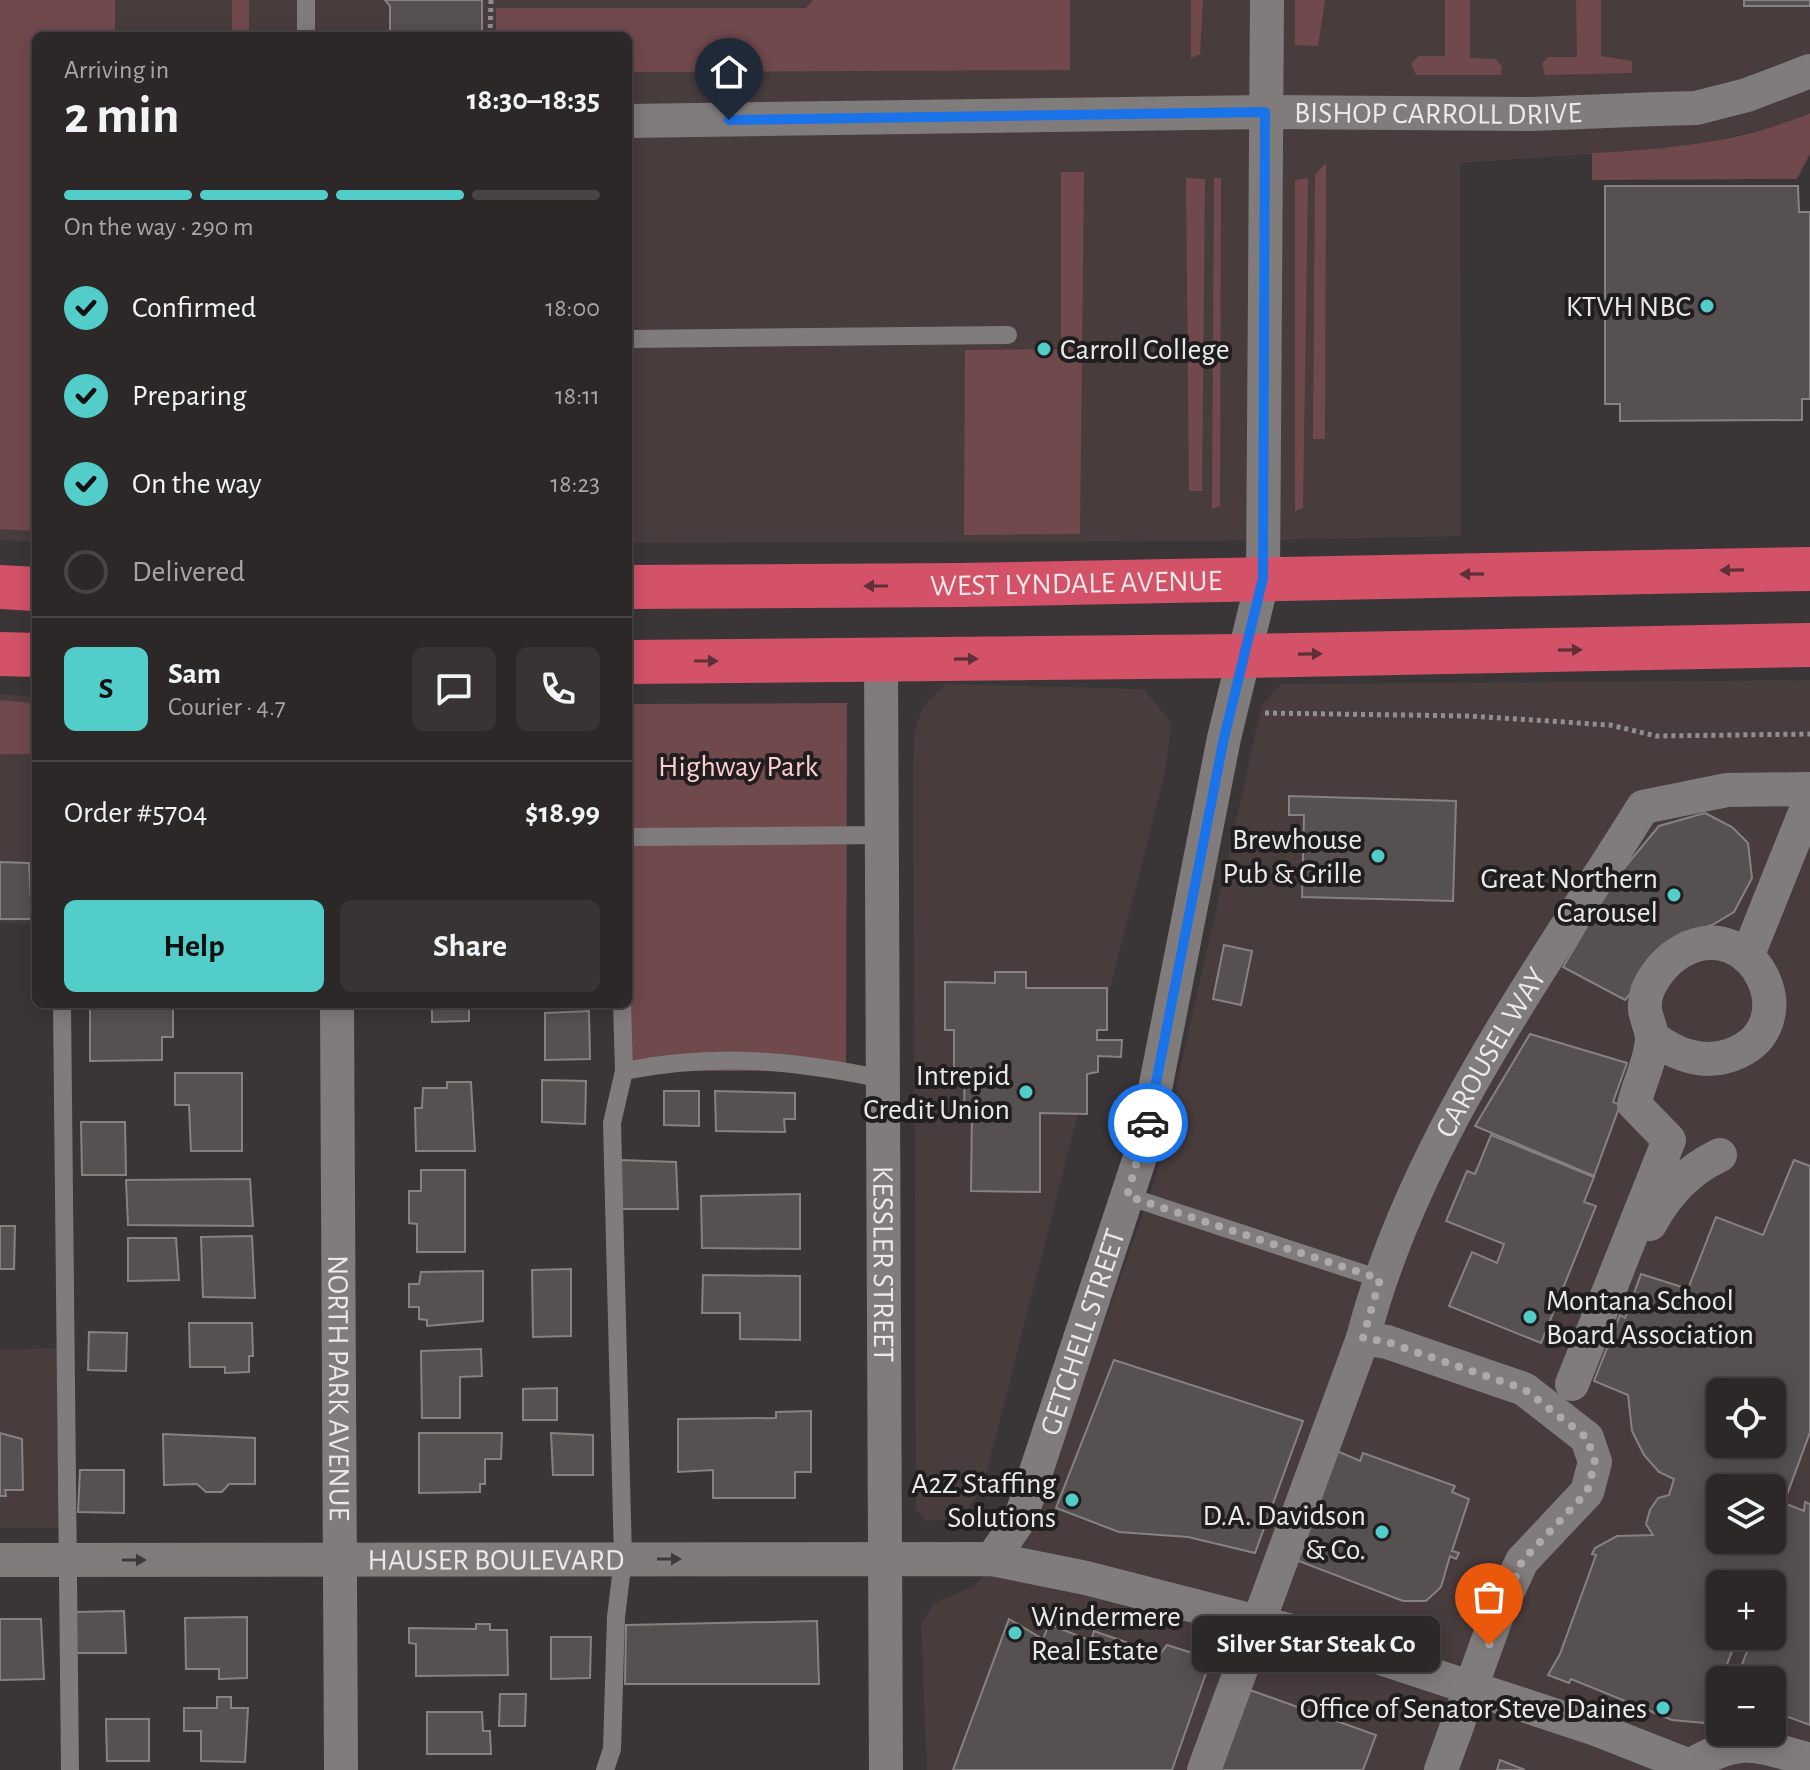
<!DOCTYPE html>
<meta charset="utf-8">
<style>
:root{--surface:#2c2828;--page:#383434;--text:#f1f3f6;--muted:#a6a6a8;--line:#484445;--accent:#53cdca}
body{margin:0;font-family:"Alegreya Sans",sans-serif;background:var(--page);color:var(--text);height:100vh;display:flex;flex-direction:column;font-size:30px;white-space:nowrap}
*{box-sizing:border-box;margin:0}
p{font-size:26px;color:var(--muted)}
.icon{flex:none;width:44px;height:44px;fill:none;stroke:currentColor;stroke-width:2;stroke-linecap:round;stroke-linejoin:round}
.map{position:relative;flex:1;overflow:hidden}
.drawer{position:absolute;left:32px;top:32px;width:600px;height:976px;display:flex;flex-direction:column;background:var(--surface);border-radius:12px;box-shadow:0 4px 20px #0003,0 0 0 2px var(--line)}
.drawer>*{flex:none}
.tools{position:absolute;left:1706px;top:1378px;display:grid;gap:16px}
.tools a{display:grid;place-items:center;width:80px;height:80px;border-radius:12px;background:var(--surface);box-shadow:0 4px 20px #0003,0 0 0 2px var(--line);font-size:40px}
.pin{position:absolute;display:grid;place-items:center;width:68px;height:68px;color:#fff;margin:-82px -34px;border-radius:50% 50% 50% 0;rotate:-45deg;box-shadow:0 0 8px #0007}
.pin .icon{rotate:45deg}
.courier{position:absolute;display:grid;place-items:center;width:80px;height:80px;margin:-40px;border:6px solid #1a73e8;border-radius:50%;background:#fff;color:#222;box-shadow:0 2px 10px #0007}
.bubble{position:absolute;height:56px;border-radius:12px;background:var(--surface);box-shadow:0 4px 20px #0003,0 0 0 2px var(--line);font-size:26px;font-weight:700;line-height:56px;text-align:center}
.overview em{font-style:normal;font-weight:700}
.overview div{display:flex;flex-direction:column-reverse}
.overview{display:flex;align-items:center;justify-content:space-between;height:136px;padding:0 32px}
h1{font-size:52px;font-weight:700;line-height:60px}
.bar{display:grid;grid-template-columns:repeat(4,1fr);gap:12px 8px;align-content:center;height:96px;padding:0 32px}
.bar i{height:10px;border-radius:6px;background:var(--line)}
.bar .current{background:var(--accent)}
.bar p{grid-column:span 4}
.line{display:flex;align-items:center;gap:20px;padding:0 32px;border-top:2px solid var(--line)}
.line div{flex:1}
.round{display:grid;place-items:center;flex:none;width:84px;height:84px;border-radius:12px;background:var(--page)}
ol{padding:0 32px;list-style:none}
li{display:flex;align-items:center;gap:24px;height:88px}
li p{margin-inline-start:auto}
li .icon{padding:8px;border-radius:50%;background:var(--accent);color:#111;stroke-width:4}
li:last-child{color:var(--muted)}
li i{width:44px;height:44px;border:4px solid var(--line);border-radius:50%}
.cta{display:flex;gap:16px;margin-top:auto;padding:16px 32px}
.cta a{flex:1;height:92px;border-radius:12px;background:var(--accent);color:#111;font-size:32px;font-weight:700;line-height:92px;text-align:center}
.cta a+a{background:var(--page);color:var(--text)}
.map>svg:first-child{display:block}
.built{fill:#483c3d;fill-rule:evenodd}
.green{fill:#70494d}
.building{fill:#565051;stroke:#878182;stroke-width:2;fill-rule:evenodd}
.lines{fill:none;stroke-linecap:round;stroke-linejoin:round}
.path{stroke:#928e8f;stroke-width:5;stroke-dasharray:4 4;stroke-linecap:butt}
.lane{stroke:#817c7c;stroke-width:18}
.street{stroke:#817c7c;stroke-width:34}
.highway{stroke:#d35268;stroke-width:44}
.oneway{fill:#5f3038}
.oneway2{fill:#3d3a3a}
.done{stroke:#ada9aa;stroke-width:8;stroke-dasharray:0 14.4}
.route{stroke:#1a73e8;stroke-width:10}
.poi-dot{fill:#53cdca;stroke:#201d1e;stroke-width:3}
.labels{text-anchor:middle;stroke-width:8;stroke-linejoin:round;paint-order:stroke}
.street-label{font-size:30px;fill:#ebe8e8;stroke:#201d1e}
.poi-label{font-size:30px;fill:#ebe8e8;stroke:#201d1e;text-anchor:end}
.park-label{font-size:30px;fill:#fccdd0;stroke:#201d1e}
</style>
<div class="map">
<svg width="1810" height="1770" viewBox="0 0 1810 1770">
<rect width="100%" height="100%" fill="#3a3536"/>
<g class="built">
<polygon points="0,0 1810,0 1810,112 1782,125 1684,148 1460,163 1461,536 1216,541 628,543 628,36 36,36 36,542 0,540"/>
<path d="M 1810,680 L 1810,1770 L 927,1770 L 921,1624 L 934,1603 L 974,1586 L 1034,1520 L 1156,1177 L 1262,705 L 1281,684 ZM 1720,1392 L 1772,1392 L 1772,1444 L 1720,1444 ZM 1720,1488 L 1772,1488 L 1772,1540 L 1720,1540 ZM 1720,1584 L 1772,1584 L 1772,1636 L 1720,1636 ZM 1720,1680 L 1772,1680 L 1772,1732 L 1720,1732 Z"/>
<polygon points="946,684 1144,689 1172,724 1164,777 983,1486 963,1518 926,1521 916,1509 913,773 914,734 922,708"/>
<polygon points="0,694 36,697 36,924 0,923"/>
<polygon points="67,1348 69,1528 0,1528 0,1349"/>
</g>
<g class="green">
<polygon points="0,0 115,0 115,36 36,36 36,531 0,529"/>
<rect x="232" y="0" width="17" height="36"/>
<polygon points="813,0 1070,0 1070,70 628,72 628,36 496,36 496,8 806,8"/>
<polygon points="1191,0 1203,0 1200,54 1191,58"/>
<polygon points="1295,0 1325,0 1318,46 1295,45"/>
<polygon points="1445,0 1470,0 1470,58 1496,59 1502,67 1501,75 1416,75 1411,63 1419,56 1445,56"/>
<polygon points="1576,0 1601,0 1601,56 1632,61 1632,73 1545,75 1542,64 1548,57 1577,57"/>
<path d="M 1810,113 L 1810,154 L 1797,179 L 1592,180 L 1592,153 C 1667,149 1740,143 1810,113 Z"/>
<polygon points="1326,163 1325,439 1313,439 1315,175"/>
<polygon points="1061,172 1084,172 1080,534 964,535 965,350 1061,349"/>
<polygon points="1186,178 1205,179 1202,491 1189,491"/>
<polygon points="1214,178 1221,178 1220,506 1212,509"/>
<polygon points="1308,178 1303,508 1295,511 1295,180"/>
<polygon points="0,700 31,703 32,754 0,754"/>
<polygon points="847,703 846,1071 624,1071 628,1004 628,704"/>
</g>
<g class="building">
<polygon points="385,0 482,0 482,36 390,36 390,6"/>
<rect x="1744" y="0" width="66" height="6"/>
<polygon points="1605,186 1798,186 1799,212 1810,212 1810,399 1802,399 1802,420 1620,421 1620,404 1605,404"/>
<polygon points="1289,796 1456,801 1453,901 1302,897 1304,815 1289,815"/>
<polygon points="1705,813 1732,827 1748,843 1752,878 1734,912 1712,925 1678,936 1625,1000 1563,967 1615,879 1659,826"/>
<polygon points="0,862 29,863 32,919 0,919"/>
<polygon points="1224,945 1252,951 1241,1005 1213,999"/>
<polygon points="995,972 1026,972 1026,988 1107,988 1107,1030 1097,1030 1097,1040 1122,1040 1121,1057 1098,1056 1098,1072 1087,1074 1087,1114 1040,1113 1040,1192 971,1191 972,1109 964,1109 965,1071 954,1071 954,1030 945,1030 945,982 995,983"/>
<polygon points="432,1004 474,1004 469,1004 469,1021 432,1022"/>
<polygon points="90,1007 173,1007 173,1037 162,1037 162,1060 90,1061"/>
<polygon points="589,1011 590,1059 545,1060 545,1013"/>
<polygon points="1530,1034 1627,1063 1613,1102 1620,1105 1594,1176 1475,1126"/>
<polygon points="175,1073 242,1073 242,1151 191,1151 189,1105 175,1105"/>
<polygon points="542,1080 586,1081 585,1124 542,1122"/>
<polygon points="447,1082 471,1082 475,1151 416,1151 415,1108 422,1108 423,1088 447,1088"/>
<polygon points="664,1091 699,1091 699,1126 664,1125"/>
<polygon points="715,1091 795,1093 795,1119 784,1119 785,1132 716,1131"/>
<polygon points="81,1122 125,1122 126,1175 82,1175"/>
<polygon points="1491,1135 1594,1177 1584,1202 1596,1206 1541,1343 1449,1306 1472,1252 1497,1263 1504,1244 1446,1221 1467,1171 1475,1174"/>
<polygon points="620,1160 676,1162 678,1209 619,1209"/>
<path d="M 1794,1160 L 1810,1166 L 1810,1432 L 1784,1503 L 1804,1511 L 1805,1502 L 1810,1504 L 1810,1725 L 1772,1711 L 1772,1680 L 1736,1680 L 1753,1636 L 1772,1636 L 1772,1584 L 1720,1584 L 1720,1636 L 1738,1636 L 1704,1723 L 1672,1720 L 1571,1679 L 1569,1683 L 1548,1675 L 1560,1654 L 1596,1555 L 1592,1554 L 1595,1548 L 1617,1536 L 1653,1535 L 1646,1524 L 1650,1510 L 1658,1498 L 1669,1495 L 1674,1479 L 1659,1472 L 1644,1455 L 1632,1431 L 1628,1395 L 1594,1381 L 1620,1315 L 1625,1318 L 1641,1274 L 1688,1289 L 1716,1217 L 1763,1235 ZM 1720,1392 L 1772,1392 L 1772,1444 L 1720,1444 ZM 1720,1488 L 1772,1488 L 1772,1540 L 1720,1540 Z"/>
<polygon points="421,1170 465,1170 465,1252 417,1252 417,1224 409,1223 409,1191 421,1191"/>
<polygon points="250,1179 253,1226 128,1225 126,1180"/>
<polygon points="800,1194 800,1249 702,1248 701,1196"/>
<polygon points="0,1226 15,1226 14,1269 0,1269"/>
<polygon points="252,1236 255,1298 203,1297 201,1237"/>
<polygon points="128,1238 176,1238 179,1280 128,1281"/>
<polygon points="571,1269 571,1336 533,1337 532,1270"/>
<polygon points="483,1271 483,1321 427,1326 427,1320 419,1319 419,1307 409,1307 409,1284 419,1284 421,1272"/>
<polygon points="703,1275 800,1276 800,1340 740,1339 740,1313 702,1313"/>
<polygon points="189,1323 252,1323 253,1356 249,1356 249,1372 225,1373 225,1367 190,1367"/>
<polygon points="89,1332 127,1333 126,1371 88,1370"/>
<polygon points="481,1349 482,1376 460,1377 460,1418 422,1418 421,1351"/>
<polygon points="1114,1360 1303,1421 1255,1553 1188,1537 1119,1532 1056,1508"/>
<polygon points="557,1388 557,1420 523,1420 523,1389"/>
<polygon points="811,1411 811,1472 795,1472 795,1498 713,1498 713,1470 678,1472 678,1419 776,1418 776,1412"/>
<polygon points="0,1433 22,1439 23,1490 5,1490 6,1496 0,1496"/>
<polygon points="419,1433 502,1433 501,1459 485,1459 485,1484 480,1484 480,1492 419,1493"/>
<polygon points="551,1433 593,1435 593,1475 553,1475"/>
<polygon points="163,1434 255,1438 255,1484 229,1484 222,1492 206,1492 197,1484 164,1485"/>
<polygon points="1337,1451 1360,1461 1363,1453 1455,1486 1452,1492 1469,1499 1452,1551 1459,1553 1456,1559 1450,1556 1441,1587 1426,1601 1403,1601 1296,1560"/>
<polygon points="80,1470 124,1470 124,1513 78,1512"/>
<polygon points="124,1611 126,1653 76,1653 76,1612"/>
<polygon points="247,1617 247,1678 219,1679 219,1669 186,1669 185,1618"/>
<polygon points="0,1619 41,1619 44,1679 0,1680"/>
<polygon points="1009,1619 1043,1639 1049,1624 1091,1641 1094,1631 1160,1654 1167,1645 1211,1659 1172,1770 953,1770"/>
<polygon points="817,1621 819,1684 625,1684 626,1625"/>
<polygon points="476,1624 490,1624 490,1630 507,1630 508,1675 416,1676 416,1644 409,1643 409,1628 476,1629"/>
<polygon points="551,1637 591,1637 590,1678 551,1679"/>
<polygon points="1250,1690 1376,1735 1363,1770 1220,1770"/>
<polygon points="500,1694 526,1694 525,1726 499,1726"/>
<polygon points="217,1697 231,1697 231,1708 248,1708 245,1762 201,1761 201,1731 184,1731 184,1708 217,1708"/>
<polygon points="427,1712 482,1712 483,1731 490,1731 491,1754 427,1754"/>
<polygon points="106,1719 149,1719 149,1761 107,1761"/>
<polygon points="1500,1760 1525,1770 1497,1770"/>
</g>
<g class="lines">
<g class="path">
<polyline points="490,36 491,0"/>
<polyline points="1265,713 1469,716 1610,725 1656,736 1810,734"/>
</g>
<g class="lane">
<polyline points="306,0 306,36"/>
<polyline points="628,339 1008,335"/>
<polyline points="628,837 882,835"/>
<polyline points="62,1004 70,1770"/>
<path d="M 624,1071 C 716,1053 792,1060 883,1079"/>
<polyline points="1127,1196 1380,1279"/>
<polyline points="605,1770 612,1749 616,1617 623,1559 612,1123 624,1071 622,1004"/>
</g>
<g class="street">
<path id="s1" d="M 628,121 L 1265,112 L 1532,114 L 1657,109 L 1696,108 L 1747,95 L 1810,71"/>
<path id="s2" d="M 881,660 L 886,1770"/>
<polyline points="1747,957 1810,800"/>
<path id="s3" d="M 337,1004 L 341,1770"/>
<path d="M 1650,1224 C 1667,1193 1688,1170 1720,1155"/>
<path id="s4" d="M 1363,1338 C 1414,1143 1538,976 1643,807 L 1727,790 L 1810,789"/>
<path d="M 1572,1384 L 1669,1140 L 1634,1104 C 1639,1084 1651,1060 1652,1039 C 1652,1023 1640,1015 1647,992 C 1653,976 1667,959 1682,951 C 1753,911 1810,1027 1731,1055 C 1702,1065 1676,1055 1652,1037"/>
<path id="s5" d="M 992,1559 L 1021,1517 L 1144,1145 L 1224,738 L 1263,578 L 1267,0"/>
<path id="s6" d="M 0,1560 L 992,1559 L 1086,1578 L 1323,1639 L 1593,1728 L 1690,1766"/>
<path d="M 1690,1766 C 1741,1735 1756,1745 1810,1760"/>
<polyline points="1204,1770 1363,1338 1387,1342 1524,1389 1587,1438 1595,1462 1587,1492 1522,1561 1499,1610 1441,1770"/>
</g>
<g class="highway">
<polyline points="0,587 36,589"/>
<path id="s7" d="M 628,587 L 959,585 L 1810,569"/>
<polyline points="0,654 36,655"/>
<polyline points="628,662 1243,656 1810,645"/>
</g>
</g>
<defs><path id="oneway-solid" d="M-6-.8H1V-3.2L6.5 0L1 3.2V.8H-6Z" transform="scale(2)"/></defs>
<g class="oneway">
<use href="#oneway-solid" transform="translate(1732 570) rotate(179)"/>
<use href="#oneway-solid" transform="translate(1472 574) rotate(179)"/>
<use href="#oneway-solid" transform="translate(876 586) rotate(180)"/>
<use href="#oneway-solid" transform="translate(1570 650) rotate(-1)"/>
<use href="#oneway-solid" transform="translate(1310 654) rotate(-1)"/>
<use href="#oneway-solid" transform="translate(966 659) rotate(-1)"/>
<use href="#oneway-solid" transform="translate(706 661)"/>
</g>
<g class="oneway2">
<use href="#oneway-solid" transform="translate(669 1559)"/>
<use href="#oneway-solid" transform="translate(134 1560)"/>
</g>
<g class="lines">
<polyline class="done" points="1148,1123 1127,1196 1380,1279 1363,1338 1387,1342 1524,1389 1587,1438 1595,1462 1587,1492 1522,1561 1489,1645"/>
<polyline class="route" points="729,120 1265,112 1263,578 1224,738 1148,1123"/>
</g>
<g class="poi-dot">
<circle cx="1707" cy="306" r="8"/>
<circle cx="1044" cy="349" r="8"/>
<circle cx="1378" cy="856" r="8"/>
<circle cx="1674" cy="895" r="8"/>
<circle cx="1026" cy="1092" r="8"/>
<circle cx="1530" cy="1317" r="8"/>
<circle cx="1072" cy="1500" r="8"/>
<circle cx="1382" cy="1532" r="8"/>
<circle cx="1015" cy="1633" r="8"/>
<circle cx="1663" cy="1708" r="8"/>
</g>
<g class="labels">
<g class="street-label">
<text dy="10" stroke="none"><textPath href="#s1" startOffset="810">BISHOP CARROLL DRIVE</textPath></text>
<text dy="10" stroke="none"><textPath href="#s7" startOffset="448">WEST LYNDALE AVENUE</textPath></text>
<text dy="10" stroke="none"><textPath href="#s4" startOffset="314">CAROUSEL WAY</textPath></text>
<text dy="10" stroke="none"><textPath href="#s2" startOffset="604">KESSLER STREET</textPath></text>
<text dy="10" stroke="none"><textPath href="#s5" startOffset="246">GETCHELL STREET</textPath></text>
<text dy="10" stroke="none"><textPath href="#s3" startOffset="384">NORTH PARK AVENUE</textPath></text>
<text dy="10" stroke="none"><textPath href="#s6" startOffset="496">HAUSER BOULEVARD</textPath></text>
</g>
<g class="poi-label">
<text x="1691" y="316">KTVH NBC</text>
<text x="1060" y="359" text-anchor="start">Carroll College</text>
<text x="1362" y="849">Brewhouse<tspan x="1362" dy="34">Pub &amp; Grille</tspan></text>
<text x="1658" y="888">Great Northern<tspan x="1658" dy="34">Carousel</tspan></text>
<text x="1010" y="1085">Intrepid<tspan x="1010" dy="34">Credit Union</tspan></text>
<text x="1546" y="1310" text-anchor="start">Montana School<tspan x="1546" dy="34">Board Association</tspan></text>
<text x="1056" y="1493">A2Z Staffing<tspan x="1056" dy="34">Solutions</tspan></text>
<text x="1366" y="1525">D.A. Davidson<tspan x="1366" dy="34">&amp; Co.</tspan></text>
<text x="1031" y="1626" text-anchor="start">Windermere<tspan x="1031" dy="34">Real Estate</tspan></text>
<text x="1647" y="1718">Office of Senator Steve Daines</text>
</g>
<g class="park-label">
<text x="738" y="776">Highway Park</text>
</g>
</g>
</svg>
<div class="tools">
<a><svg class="icon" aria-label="locate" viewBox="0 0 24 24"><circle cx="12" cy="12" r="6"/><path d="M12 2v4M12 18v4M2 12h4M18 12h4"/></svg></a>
<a><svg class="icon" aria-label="layers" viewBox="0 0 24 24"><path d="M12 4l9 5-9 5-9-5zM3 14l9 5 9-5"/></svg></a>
<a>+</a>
<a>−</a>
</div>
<div class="pin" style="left:1489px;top:1645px;background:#ea580c"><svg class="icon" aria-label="bag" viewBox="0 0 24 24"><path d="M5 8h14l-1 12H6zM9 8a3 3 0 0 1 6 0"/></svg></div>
<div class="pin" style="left:729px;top:120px;background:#1f2937"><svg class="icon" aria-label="home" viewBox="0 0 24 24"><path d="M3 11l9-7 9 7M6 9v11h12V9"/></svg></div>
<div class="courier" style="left:1148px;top:1123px"><svg class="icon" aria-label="car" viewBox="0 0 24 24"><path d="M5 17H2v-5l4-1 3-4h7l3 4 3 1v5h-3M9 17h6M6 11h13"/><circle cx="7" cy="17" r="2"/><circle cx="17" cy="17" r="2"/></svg></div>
<div class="bubble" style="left:1192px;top:1616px;width:248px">Silver Star Steak Co</div>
<section class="drawer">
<div class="overview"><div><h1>2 min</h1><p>Arriving in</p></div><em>18:30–18:35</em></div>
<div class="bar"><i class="current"></i><i class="current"></i><i class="current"></i><i></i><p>On the way · 290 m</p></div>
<ol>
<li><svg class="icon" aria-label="check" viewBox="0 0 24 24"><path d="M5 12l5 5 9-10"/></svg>Confirmed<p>18:00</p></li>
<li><svg class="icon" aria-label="check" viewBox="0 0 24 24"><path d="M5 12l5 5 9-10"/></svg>Preparing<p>18:11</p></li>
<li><svg class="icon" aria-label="check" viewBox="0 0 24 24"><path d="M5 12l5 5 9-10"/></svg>On the way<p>18:23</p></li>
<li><i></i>Delivered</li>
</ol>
<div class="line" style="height:144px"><b class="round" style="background:var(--accent);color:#111">S</b><div><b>Sam</b><p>Courier · 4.7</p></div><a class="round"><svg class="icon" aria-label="chat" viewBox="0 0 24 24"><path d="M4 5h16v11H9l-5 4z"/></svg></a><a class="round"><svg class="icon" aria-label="phone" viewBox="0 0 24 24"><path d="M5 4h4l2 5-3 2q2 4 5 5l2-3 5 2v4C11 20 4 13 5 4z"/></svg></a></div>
<div class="line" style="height:104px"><div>Order #5704</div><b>$18.99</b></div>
<div class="cta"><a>Help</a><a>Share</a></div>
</section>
</div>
